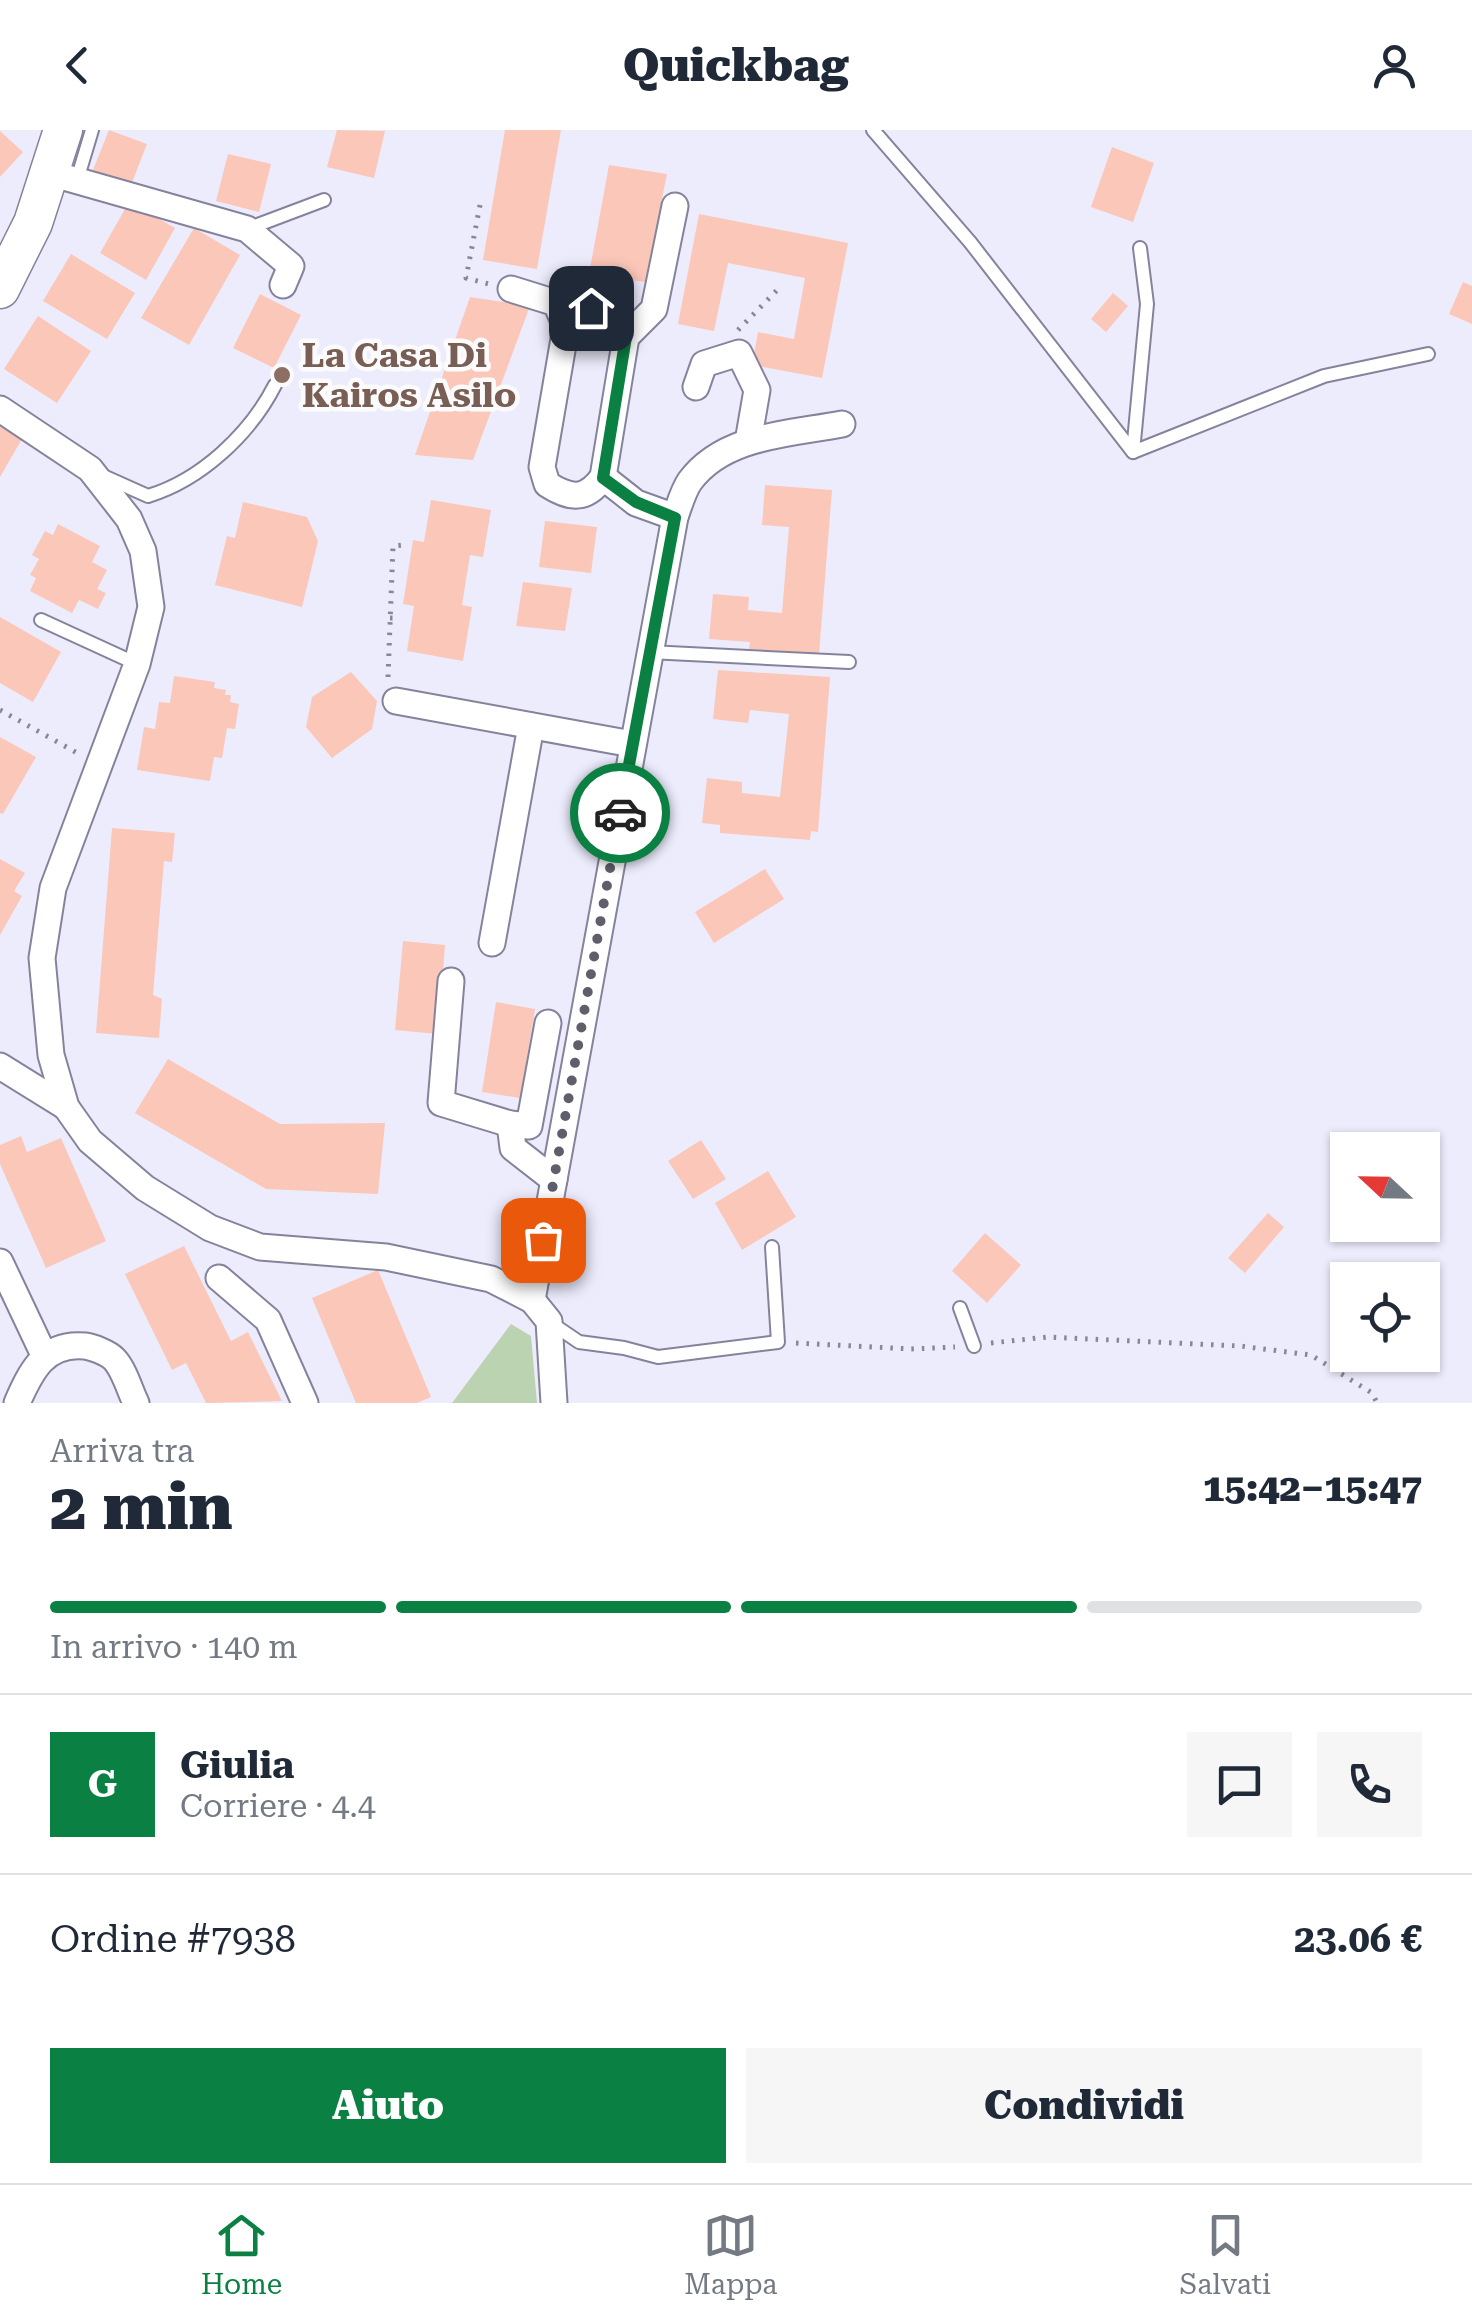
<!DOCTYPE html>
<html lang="it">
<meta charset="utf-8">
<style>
:root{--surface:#fff;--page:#f6f6f7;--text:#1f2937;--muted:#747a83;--line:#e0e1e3;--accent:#0b8043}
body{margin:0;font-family:"Roboto Serif",serif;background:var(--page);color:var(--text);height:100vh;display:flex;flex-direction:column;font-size:38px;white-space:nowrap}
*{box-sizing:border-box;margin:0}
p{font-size:32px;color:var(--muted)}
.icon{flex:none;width:55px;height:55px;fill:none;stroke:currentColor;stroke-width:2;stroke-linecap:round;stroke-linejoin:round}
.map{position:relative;height:1273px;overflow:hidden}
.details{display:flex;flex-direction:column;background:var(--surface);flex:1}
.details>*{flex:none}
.needle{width:65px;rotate:292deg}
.controls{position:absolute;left:1330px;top:1002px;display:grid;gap:20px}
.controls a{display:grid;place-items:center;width:110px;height:110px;border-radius:0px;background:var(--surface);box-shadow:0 2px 8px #0004;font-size:50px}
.pin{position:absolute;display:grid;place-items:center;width:85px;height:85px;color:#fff;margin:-42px;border-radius:20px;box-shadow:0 5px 15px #0006}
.courier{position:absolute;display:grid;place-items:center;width:100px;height:100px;margin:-50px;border:8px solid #0b8043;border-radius:50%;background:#fff;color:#222;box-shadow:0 2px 12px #0007}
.overview em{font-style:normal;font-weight:800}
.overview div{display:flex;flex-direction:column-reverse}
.overview{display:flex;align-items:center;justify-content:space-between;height:170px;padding:0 50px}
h1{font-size:65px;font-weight:800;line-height:75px}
.bar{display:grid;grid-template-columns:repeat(4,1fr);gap:15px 10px;align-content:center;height:120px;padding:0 50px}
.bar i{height:12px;border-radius:8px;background:var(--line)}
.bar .current{background:var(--accent)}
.bar p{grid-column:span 4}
.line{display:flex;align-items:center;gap:25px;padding:0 50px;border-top:2px solid var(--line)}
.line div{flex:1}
.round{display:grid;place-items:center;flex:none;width:105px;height:105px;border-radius:0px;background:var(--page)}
.button{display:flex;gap:20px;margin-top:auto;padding:20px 50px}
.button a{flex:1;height:115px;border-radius:0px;background:var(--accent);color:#fff;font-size:40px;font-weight:800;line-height:115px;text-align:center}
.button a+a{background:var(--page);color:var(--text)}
header{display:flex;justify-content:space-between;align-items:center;height:130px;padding:0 50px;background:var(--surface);font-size:45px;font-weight:800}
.dock{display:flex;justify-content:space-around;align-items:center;height:140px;border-top:2px solid var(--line);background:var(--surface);font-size:28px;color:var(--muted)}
.dock a{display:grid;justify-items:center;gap:5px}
.dock .current{color:var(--accent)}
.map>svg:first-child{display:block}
.park{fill:#bbd3b0}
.building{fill:#fbc7b9}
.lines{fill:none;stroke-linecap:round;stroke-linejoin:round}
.service-casing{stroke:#85839c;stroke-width:16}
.minor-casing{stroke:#85839c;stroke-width:29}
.secondary-casing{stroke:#85839c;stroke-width:41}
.path{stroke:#888794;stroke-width:5;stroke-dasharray:2.5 8;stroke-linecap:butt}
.service{stroke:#fff;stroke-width:12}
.minor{stroke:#fff;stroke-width:25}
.secondary{stroke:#fff;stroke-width:38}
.done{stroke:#5f5e6a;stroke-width:10;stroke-dasharray:0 18}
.route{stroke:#0b8043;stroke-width:12}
.education-dot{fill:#8d6e63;stroke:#fbfbfb;stroke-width:4}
.labels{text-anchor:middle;stroke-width:9;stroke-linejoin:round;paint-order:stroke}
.education-label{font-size:35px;font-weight:bold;fill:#785e54;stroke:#fbfbfb;text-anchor:start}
</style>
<header><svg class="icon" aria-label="back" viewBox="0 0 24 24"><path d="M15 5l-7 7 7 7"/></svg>Quickbag<svg class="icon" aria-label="person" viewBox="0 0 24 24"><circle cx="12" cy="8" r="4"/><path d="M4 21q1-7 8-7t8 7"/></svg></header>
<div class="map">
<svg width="1472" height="1273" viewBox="0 0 1472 1273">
<rect width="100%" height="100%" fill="#edecfd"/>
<polygon class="park" points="511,1194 531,1206 537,1273 452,1273"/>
<g class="building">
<polygon points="109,0 147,14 131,55 93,40"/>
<polygon points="337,0 385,1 374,48 327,37"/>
<polygon points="505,0 561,0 537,139 483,130"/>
<polygon points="0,1 23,22 0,47"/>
<polygon points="1112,17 1154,33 1133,92 1091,77"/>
<polygon points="228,24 271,34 259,82 216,71"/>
<polygon points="609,35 667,44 645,152 589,144"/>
<polygon points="129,72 175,98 146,150 100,123"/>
<polygon points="699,84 848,113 822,248 752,235 758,202 794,209 805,148 728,133 714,201 678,194"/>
<polygon points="194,98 240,125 189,215 141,188"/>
<polygon points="71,124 135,163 107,209 43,171"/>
<polygon points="1463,152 1472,156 1472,194 1449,184"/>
<polygon points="1113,163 1128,176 1106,202 1091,189"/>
<polygon points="260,164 301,185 274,238 233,218"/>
<polygon points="470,167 530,176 473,330 415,325"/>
<polygon points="38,186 91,221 57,273 4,239"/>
<polygon points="0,297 22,309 0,347"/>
<polygon points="765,355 832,360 819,524 749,519 750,512 709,509 713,464 749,467 748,480 782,483 789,397 762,395"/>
<polygon points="431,370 491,380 483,427 470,425 462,475 472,477 463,531 407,521 414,476 403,474 413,410 424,412"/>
<polygon points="243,372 307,387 318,411 302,477 215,455 227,406 235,408"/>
<polygon points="545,391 597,397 591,443 539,437"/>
<polygon points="58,394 100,416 92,432 107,440 97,459 106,463 98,479 79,470 72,483 30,461 36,448 30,445 39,429 32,425 45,401 53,405"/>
<polygon points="523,452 572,458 565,501 516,496"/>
<polygon points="0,487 61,522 33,572 0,553"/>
<polygon points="718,540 830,547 818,702 811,701 810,710 720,703 720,695 702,693 707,648 742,652 742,663 780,667 789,584 750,580 748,593 713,589"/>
<polygon points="351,542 377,571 372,599 332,628 306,597 312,567"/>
<polygon points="174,546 215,552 214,558 226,560 225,565 231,565 230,572 239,574 235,599 227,598 222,628 214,627 210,651 137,640 144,597 155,599 159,572 170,573"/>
<polygon points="0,607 36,627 3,684 0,683"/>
<polygon points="112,698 175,703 172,732 164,731 153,865 162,869 159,908 96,903"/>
<polygon points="0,729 25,743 14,761 22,766 0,805"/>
<polygon points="765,739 784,769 714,813 695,782"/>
<polygon points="403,811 445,815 438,904 395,900"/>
<polygon points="496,872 535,879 520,968 482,962"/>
<polygon points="168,929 280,994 385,993 378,1064 266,1059 135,983"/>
<polygon points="21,1006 27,1022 61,1008 106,1111 46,1138 0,1034 0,1015"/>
<polygon points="701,1010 726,1049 693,1069 668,1031"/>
<polygon points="768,1041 796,1087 742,1120 715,1073"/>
<polygon points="1268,1083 1284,1097 1245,1143 1228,1128"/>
<polygon points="985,1103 1021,1135 987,1173 952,1141"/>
<polygon points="184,1116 231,1211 248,1202 282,1271 206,1273 186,1233 172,1240 125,1144"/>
<polygon points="378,1140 431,1267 417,1273 356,1273 312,1168"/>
</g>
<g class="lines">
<g class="service-casing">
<g id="service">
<polyline points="873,0 970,112 1133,322 1324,246 1428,224"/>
<polyline points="77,50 92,0"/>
<polyline points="247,99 324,70"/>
<polyline points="1133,322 1147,174 1140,118"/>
<path d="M 101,345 L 148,366 C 201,350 250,304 275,255"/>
<polyline points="41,490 137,534"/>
<polyline points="649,522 849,532"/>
<polyline points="960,1178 974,1216"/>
<polyline points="551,1193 579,1212 624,1218 658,1227 778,1212 772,1117"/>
</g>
</g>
<g class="minor-casing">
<g id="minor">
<polyline points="50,43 247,99 291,136 283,155"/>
<polyline points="511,159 556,173 566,197"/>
<path d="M 591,178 L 608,181 L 622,191 L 626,207 L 603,347 C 586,371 570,369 547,354 L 542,337 L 566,197 L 577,182 Z"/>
<polyline points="626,207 654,179 675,76"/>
<polyline points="696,257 704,234 739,223 757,260 748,312"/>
<polyline points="0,279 90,339 129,389 143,421 151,477 137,534 53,758 42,828 51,925 66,977 90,1011 145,1058 210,1098 260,1117 386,1127 491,1149 532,1170 549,1191 554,1273"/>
<polyline points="603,347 636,373 675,387"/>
<polyline points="396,571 632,614"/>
<polyline points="492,813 531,596"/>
<polyline points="451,851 441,973 510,994"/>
<polyline points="548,893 529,996 510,994 513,1018 554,1050"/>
<polyline points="0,936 66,977"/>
<polyline points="0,1132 44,1225"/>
<polyline points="219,1148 268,1190 305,1273"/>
<path d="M 532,1170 L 675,387 C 679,376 683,361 690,351 C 724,305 790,304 842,294"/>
<path d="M 17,1273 C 31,1241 45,1212 85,1216 C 93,1217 108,1223 114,1229 C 124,1239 130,1261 136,1273"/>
</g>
</g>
<g class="secondary-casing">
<polyline id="secondary" points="0,159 33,93 63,0"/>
</g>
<g class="path">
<polyline points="480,75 466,148 489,154"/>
<polyline points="738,200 781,156"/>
<polyline points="390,488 400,488"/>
<polyline points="388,547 393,416 404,415"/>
<polyline points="0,580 79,624"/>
<polyline points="796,1213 911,1219 955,1217"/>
<polyline points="991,1213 1047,1207 1240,1216 1311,1225 1372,1263 1377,1273"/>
</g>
<use href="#service" class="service"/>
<use href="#minor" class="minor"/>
<use href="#secondary" class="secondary"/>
</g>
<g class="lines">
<polyline class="done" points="543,1110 620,683"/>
<polyline class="route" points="591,178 608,181 622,190 626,207 603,348 636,372 675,388 620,683"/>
</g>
<circle class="education-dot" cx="282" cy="245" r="10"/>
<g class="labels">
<g class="education-label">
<text x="302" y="237">La Casa Di<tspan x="302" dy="40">Kairos Asilo</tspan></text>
</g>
</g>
</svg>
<div class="controls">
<a><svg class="needle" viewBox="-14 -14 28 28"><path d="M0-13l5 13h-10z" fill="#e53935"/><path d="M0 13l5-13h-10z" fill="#747a83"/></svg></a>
<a><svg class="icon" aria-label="locate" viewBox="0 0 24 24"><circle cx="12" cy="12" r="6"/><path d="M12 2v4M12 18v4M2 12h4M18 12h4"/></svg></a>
</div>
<div class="pin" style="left:543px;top:1110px;background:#ea580c"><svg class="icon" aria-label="bag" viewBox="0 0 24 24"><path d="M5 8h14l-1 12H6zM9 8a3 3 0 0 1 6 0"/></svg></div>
<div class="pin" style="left:591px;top:178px;background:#1f2937"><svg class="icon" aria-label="home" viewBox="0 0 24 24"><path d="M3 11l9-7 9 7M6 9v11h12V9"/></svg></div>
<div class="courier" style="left:620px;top:683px"><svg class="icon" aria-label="car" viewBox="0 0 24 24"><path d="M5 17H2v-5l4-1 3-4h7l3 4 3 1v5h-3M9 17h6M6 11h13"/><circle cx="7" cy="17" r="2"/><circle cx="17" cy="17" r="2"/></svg></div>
</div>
<section class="details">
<div class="overview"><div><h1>2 min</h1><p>Arriva tra</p></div><em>15:42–15:47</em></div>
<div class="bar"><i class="current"></i><i class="current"></i><i class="current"></i><i></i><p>In arrivo · 140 m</p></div>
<div class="line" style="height:180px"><b class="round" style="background:var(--accent);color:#fff">G</b><div><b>Giulia</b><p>Corriere · 4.4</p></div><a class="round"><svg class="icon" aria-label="chat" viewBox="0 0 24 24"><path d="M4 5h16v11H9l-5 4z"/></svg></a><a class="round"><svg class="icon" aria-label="phone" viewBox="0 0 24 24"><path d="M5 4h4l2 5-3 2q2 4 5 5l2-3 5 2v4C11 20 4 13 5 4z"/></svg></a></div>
<div class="line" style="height:130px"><div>Ordine #7938</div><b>23.06 €</b></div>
<div class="button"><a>Aiuto</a><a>Condividi</a></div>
</section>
<nav class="dock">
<a class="current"><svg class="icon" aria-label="home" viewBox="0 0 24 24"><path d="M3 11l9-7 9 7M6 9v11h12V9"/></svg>Home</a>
<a><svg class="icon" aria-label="map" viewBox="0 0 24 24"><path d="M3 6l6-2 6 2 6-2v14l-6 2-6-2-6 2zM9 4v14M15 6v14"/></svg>Mappa</a>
<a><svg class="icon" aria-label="saved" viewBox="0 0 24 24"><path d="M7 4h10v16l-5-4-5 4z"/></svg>Salvati</a>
</nav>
